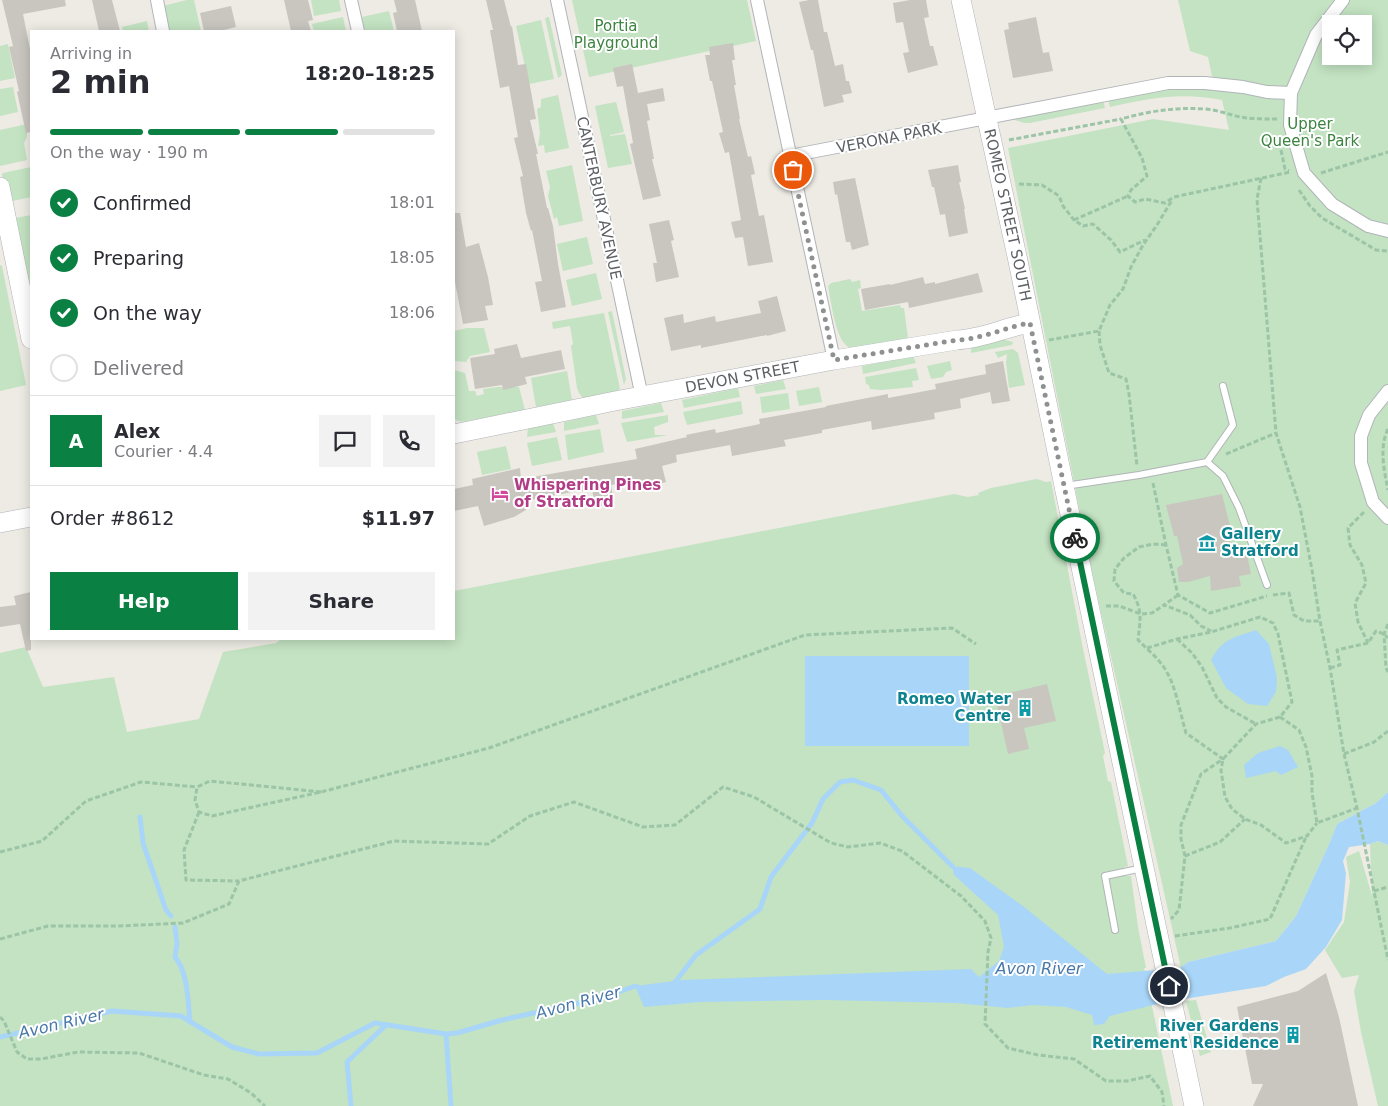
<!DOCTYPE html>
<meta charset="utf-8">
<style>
:root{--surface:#fff;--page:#f2f2f3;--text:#2b2b33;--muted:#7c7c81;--line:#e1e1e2;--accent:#0b8043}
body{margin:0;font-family:"DejaVu Sans",sans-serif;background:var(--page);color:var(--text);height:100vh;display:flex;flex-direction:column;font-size:19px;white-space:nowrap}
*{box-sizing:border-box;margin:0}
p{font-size:16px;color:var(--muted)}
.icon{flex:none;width:28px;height:28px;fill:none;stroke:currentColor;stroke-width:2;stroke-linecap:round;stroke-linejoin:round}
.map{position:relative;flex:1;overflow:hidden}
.panel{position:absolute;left:30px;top:30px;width:425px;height:610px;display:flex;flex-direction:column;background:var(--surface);border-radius:0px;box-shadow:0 2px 12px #0003}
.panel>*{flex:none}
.fabs{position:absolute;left:1322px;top:15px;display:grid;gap:10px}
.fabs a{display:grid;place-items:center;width:50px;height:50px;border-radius:0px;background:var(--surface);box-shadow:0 2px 12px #0003;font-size:25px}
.pin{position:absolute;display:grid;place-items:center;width:42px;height:42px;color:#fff;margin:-21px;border:2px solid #fff;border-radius:50%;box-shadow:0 1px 5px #0007}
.courier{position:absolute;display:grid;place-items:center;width:50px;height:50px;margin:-25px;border:4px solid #0b8043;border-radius:50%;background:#fff;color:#222;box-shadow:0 1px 6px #0007}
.overview em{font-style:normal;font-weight:700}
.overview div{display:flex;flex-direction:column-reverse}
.overview{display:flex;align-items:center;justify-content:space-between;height:85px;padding:0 20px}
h1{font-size:32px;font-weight:700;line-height:38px}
.bar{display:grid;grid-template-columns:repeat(4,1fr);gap:8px 5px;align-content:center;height:60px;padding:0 20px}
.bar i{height:6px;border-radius:4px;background:var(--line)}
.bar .active{background:var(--accent)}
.bar p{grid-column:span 4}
.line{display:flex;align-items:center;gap:12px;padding:0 20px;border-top:1px solid var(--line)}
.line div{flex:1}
.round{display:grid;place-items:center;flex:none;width:52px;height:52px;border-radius:0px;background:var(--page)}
ol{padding:0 20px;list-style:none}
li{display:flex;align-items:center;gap:15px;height:55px}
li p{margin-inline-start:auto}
li .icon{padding:5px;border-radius:50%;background:var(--accent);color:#fff;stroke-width:4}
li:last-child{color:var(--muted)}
li i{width:28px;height:28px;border:2px solid var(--line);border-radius:50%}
.primary-button{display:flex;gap:10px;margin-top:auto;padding:10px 20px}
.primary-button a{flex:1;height:58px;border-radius:0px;background:var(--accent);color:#fff;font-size:20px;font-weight:700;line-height:58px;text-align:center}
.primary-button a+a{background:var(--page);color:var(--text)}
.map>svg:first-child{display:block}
.green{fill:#c3e3c2;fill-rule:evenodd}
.water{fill:#a9d6f8}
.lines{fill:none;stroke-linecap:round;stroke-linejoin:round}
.stream{stroke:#a9d6f8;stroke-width:5}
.building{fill:#c9c6c0}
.lane-casing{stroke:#b1b4b8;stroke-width:8}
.street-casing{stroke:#b1b4b8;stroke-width:14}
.secondary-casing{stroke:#b0b3b8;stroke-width:20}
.path{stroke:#9cc4a7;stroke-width:3;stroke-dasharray:5 2.5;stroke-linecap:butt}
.lane{stroke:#fff;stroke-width:6}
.street{stroke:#fff;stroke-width:12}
.secondary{stroke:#fff;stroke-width:19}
.done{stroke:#8f9090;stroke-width:5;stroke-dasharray:0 9}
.route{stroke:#0b8043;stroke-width:6}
.labels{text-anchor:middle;stroke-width:4;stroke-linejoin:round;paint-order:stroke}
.park-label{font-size:15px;fill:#3c833f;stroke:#fff}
.street-label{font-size:15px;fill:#5c5f63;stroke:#fff}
.hotel-label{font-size:15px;font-weight:bold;fill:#b23c85;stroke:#fff;text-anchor:start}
.culture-label{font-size:15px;font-weight:bold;fill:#0d838f;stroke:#fff;text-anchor:end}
.water-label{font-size:16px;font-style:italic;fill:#4878a9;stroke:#fff}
</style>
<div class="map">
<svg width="1388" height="1106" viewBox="0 0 1388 1106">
<rect width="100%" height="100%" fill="#edebe4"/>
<g class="green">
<polygon points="187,0 194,0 201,31 169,31 163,6"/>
<polygon points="311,0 339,0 341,11 314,16"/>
<polygon points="572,0 747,0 756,41 589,77"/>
<path d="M 1178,0 L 1388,0 L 1388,792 L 1376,803 L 1337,824 L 1330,842 L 1296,916 L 1276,941 L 1188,962 L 1181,968 L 1090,563 L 1008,148 L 1153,119 L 1229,130 L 1222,100 C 1182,92 1150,98 1110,107 L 1108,99 L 1218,79 L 1212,76 L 1208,57 L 1190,51 ZM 1331,24 L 1364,24 L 1364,56 L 1331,56 Z"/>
<polygon points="389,11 394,31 365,31 362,17"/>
<polygon points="343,17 346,31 314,31 312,24"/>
<polygon points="549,17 562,75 558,78 545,18"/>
<polygon points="541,20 554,79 529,84 516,26"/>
<polygon points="147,21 149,31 123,31 122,27"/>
<polygon points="8,44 15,78 0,81 0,46"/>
<polygon points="13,87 18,112 0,116 0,89"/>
<polygon points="558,95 569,148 545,153 544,145 538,146 540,133 537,109 541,107 541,99"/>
<polygon points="1103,100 1105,108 1030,123 1024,123 1012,119"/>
<polygon points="616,102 624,132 610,135 610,136 625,134 632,164 608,168 595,106"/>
<polygon points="27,124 27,137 24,143 27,160 0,166 0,130"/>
<polygon points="572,165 583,221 559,226 557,217 554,219 548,196 550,187 546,171"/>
<polygon points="31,167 31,197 8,202 2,175 3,173"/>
<polygon points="31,215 31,282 26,283 11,219"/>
<polygon points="587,237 593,264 563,271 557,244"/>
<polygon points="0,265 2,266 26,385 0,391"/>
<polygon points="596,273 602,299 572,306 566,280"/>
<path d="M 850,279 L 852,282 L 860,280 L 861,288 L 858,289 L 862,311 L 900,305 L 901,308 L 904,308 L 908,338 L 855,349 C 851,348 847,347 844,343 C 835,332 831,301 828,286 L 831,283 Z"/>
<polygon points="612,311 626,379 624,385 608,312"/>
<polygon points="604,313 620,389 612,393 584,399 579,393 577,388 571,346 573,344 570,326 553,329 552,322"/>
<polygon points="467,328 484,328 490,352 470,356 466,362 454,361 454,331"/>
<polygon points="1001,339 1013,342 1012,345 971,353 971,345"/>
<polygon points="1013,349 1018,353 1025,385 1009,388 1006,363 1007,354 998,358 995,352"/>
<polygon points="913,356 916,363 863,374 862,366"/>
<polygon points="950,361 952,370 946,372 943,377 931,379 927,366"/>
<polygon points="916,368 919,380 912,381 913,387 881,390 870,389 869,385 866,384 865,377"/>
<path d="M 454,370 L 465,373 L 469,391 L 475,391 L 477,396 L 484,394 L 483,389 L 498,387 L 519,387 L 525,410 L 467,421 C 462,422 458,422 454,418 Z"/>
<polygon points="567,371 572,400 536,407 531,378"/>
<polygon points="783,380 786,389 756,394 754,386"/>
<polygon points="819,387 822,402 799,406 796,391"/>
<polygon points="738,388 740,397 684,408 682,400"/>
<polygon points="788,393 790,409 762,413 760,397"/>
<polygon points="741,401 743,414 687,425 683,412"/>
<polygon points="661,403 664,412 622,419 622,411"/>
<polygon points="596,415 599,424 564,431 564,422"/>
<polygon points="668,415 668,422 654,427 655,435 668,435 627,442 621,423"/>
<polygon points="553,423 556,432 527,437 528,428"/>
<polygon points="600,429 604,452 568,460 565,435"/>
<polygon points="557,437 562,460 532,466 527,443"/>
<polygon points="506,446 511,469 482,475 477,452"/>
<polygon points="1037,479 1046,482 1051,481 1082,644 1105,753 1103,756 1108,781 1111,782 1128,866 1124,867 1126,876 1131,876 1138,927 1146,968 1144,968 1173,1106 0,1106 0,653 26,647 43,687 114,677 127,732 199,719 223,652 276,643 281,639 454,639 454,591 954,494 968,497 979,495 978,493 991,488"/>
<polygon points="1378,841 1388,845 1388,1106 1378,1106 1361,1032 1354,991 1359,975 1342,978 1325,950 1344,922 1350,882 1346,857 1359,851 1372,896 1370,844"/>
<polygon points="1196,1000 1211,1052 1200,1056 1186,1001"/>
</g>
<g class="water">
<path d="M 1256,630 L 1269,644 L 1277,678 L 1276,692 L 1267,706 L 1248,704 L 1226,688 L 1211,660 C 1223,638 1233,638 1256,630 Z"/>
<rect x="805" y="656" width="164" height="90"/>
<polygon points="1280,746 1288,750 1298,767 1281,775 1276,771 1246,778 1244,765 1258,753"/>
<polygon points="1388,792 1388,845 1378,841 1370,844 1349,847 1343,861 1346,873 1342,920 1326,947 1306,969 1284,977 1266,986 1190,998 1153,1005 1110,1016 1104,1024 1094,1025 1092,1015 1066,1007 1033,1005 1008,1008 956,1003 826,1000 700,1002 644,1007 635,986 682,980 971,969 979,977 999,961 1004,947 998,915 954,875 952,866 970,868 1023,906 1107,974 1180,968 1188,962 1276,941 1296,916 1330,842 1337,824 1376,803"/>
</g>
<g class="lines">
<g class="stream">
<polyline points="140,817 143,843 166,910 171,916"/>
<path d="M 175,927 L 177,944 L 175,957 C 188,972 188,1002 190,1022"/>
<polyline points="672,986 696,955 760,909 771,877 812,823 823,799 840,782 853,780 881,790 902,816 952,866"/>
<polyline points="446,1034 451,1106"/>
<polyline points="0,1037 112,1011 181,1016 232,1047 259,1054 317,1053 375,1023 446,1034 457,1033 502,1020 602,998 635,986 640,988"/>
<polyline points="351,1106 347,1062 386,1025"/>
</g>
</g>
<g class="building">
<polygon points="2,0 65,0 66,6 23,14 31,54 31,132 26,133 17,92 19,91 9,47 13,46"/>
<polygon points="92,0 112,0 120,31 99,31"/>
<polygon points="284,0 308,0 313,20 308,21 311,31 291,31"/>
<polygon points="394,0 415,0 422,31 397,31 393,13 397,12"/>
<polygon points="486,0 504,0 511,27 512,26 518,65 526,64 536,119 530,120 538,154 536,154 547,208 548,208 553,226 558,264 566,307 541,312 535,282 542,281 532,230 531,231 526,213 520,177 523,176 514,138 518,137 509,86 500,88 490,30 493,30"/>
<polygon points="809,0 818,0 824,32 827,32 835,66 843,64 846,81 849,81 852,93 842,95 844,102 824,107 813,50 811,50 799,2"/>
<polygon points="910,0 926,0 929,17 924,18 930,46 933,46 938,65 908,73 903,53 909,52 903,22 896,23 893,3"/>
<polygon points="231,6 236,27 220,31 204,31 200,13"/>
<polygon points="1036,17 1043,53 1049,52 1053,71 1013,78 1004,30 1009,29 1008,23"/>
<polygon points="733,43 735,60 732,60 736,85 734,85 740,119 739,119 748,157 751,156 755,174 751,175 759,216 764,215 773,262 748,266 743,237 735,238 731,222 741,220 736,191 729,152 725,153 719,133 723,132 712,81 710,81 705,55 710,55 709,47"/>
<polygon points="632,64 638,93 663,88 665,101 647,104 650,120 647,121 654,159 652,159 661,196 643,200 630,144 633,143 623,86 617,87 613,68"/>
<polygon points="958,165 961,182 959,182 965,209 964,209 968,233 949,237 945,214 940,215 934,187 932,187 928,170"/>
<polygon points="855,178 869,245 852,250 850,242 846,242 837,194 835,195 833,182"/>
<polygon points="454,213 460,213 466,247 479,243 488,277 493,305 485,306 488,320 463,324 455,282 454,283"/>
<polygon points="669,220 674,240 671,241 679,277 656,282 653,263 657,263 649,224"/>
<polygon points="978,273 983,292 909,308 908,302 865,310 861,289 890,284 890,285 923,277 925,284 935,282 935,284"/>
<polygon points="777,296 786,331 767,336 767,335 701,348 701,345 671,351 664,318 683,314 684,323 715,316 716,322 761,313 758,301"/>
<polygon points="517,344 521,358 561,350 565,369 525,377 527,384 503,390 502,385 475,389 470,358 495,354 494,349"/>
<polygon points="1003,361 1010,401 992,404 990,392 960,399 961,408 934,413 935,419 872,430 871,421 822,430 822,433 784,440 786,446 732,456 730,445 676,455 677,462 662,466 666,482 644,488 642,480 611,485 614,504 595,507 592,489 582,491 582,490 525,501 526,510 514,517 484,526 478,506 454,511 454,489 473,485 472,479 520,468 521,479 637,459 635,449 687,437 686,435 715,429 716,433 760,424 759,419 826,407 826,406 888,394 888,398 936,389 935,384 986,374 985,365"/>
<polygon points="1222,494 1230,526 1226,527 1233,551 1246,549 1251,574 1239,576 1241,586 1211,591 1210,576 1188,582 1179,582 1177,568 1183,564 1177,536 1174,536 1166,505"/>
<polygon points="31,592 31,650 26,651 20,624 0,627 0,607 16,605 14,596"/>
<polygon points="1047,684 1056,721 1024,728 1029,749 1008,754 995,696"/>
<polygon points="1326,973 1339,1017 1358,1106 1253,1106 1263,1084 1252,1084 1237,1007 1298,991"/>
</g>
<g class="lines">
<g class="lane-casing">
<g id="lane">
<polyline points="1207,462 1223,476 1239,508 1267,585"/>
<polyline points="1065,486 1139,475 1207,462 1233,425 1223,386"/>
<polyline points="1115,930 1105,876 1143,868"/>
</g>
</g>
<g class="street-casing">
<g id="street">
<polyline points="157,0 163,31"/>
<polyline points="351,0 358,31"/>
<polyline points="557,0 642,397"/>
<polyline points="757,0 834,360"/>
<polyline points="1343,0 1316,35 1291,93 1290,125 1304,173 1332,204 1368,226 1388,231"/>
<polyline points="790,156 1168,83 1205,83 1243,87 1267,92 1291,93"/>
<polyline points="1388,391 1369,415 1361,436 1361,463 1373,502 1388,518"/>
</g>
</g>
<g class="secondary-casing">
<g id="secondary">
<path id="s1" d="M 961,0 L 1018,261 L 1064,486 L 1194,1106"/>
<polyline points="0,187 31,339"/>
<path id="s2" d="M 454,434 L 615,401 L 834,360 L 957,340 C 982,339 1006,327 1030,323"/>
<polyline points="0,523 31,517"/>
</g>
</g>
<g class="path">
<path d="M 1277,119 C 1267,119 1256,119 1246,118 C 1232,116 1219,110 1205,109 C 1175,107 1150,111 1121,119 L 1142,158 L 1147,176 L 1131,190 L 1128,196 L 1135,202 L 1145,199 L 1165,203 L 1174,197 L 1290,172"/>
<polyline points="1009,140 1121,119"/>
<polyline points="1281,150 1285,169 1289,171"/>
<polyline points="1321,173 1388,152"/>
<polyline points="1261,178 1257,199 1276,433 1300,507 1312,570 1320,621 1330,668 1344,754 1357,808 1388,960"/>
<polyline points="1019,184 1042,185 1059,196 1063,206 1074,220 1083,226 1093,224 1111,240 1120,252 1145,240"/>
<polyline points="1299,190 1310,206 1322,218 1376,250 1388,251"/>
<polyline points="1074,220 1128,196"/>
<polyline points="1099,331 1100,345 1109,373 1126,379 1129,394 1137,466"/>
<polyline points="1049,340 1099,331 1110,305 1123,289 1131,267 1143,245 1157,225 1172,200"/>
<path d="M 1388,429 C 1379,447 1384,470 1388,490"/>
<polyline points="1226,454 1276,433"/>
<polyline points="1153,483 1166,545 1178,595 1210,613 1267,596"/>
<polyline points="1364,512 1348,528 1350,545 1362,565 1366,583 1355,603 1358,622 1368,643"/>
<path d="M 1166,545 L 1153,544 L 1139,547 L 1124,558 L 1115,569 L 1114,581 L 1124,593 L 1133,594 C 1143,611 1140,622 1138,640 C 1147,649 1158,658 1165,669 C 1176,686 1180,713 1186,733 L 1223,759 L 1201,774 L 1181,825 L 1181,839 L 1185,856 L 1179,910 L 1171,919"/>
<polyline points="1178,595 1164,605 1190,615 1201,626 1211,631"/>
<polyline points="1273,595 1289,593 1294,615 1304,621 1320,621"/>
<polyline points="1106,606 1119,606 1141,614 1152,613 1164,605"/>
<polyline points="1388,624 1384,634 1386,668 1388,672"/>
<polyline points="1177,639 1192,653 1202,667 1217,698 1226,707 1256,724"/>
<polyline points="1147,648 1177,639 1211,632 1260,617 1273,623 1278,634 1292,702 1280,717 1256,724 1223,759 1221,770 1225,797 1232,809 1245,819 1261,825 1286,843 1307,836 1317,823"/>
<polyline points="1330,668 1340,665 1337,650 1368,643 1376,631 1384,634 1388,638"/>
<polyline points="1280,717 1299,730 1306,747 1312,776 1312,793 1317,823 1357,808"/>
<polyline points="1344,754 1374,742 1388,731"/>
<polyline points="321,792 210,781 197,787 195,800 199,812 212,816 321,792 489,748 805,635 952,628 976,644"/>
<polyline points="199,812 184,850 186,880 239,881"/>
<polyline points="0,852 42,841 86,801 141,782 197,787"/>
<polyline points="1185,856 1220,842 1245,819"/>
<polyline points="1374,891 1388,887"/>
<polyline points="1175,936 1230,928 1270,919 1306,837"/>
<polyline points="0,939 48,926 119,926 183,923 229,904 239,881 394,841 488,844 530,816 574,802 643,827 675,825 723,787 754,797 831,843 848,847 880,843 902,851 961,896 985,921 991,938 988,952 985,1024 1008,1048 1038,1055 1074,1059 1106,1081 1127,1081 1150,1076 1162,1092 1164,1106"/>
<polyline points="0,1017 4,1021 17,1052 27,1059 41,1059 78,1052 139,1053 204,1075 228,1079 251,1093 265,1106"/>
</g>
<use href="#lane" class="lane"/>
<use href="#street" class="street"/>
<use href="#secondary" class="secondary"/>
</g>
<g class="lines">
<path class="done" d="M 793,170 L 834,360 L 957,340 C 982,339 1006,327 1030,323 L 1075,538"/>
<polyline class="route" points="1075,538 1169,986"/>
</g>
<defs>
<g id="hotel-bare" transform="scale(1.35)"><path d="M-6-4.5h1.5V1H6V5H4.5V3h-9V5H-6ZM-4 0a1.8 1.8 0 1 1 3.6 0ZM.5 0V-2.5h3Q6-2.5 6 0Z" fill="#d1479c" stroke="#fff" stroke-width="2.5" paint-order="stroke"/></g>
<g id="museum-bare" transform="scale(1.35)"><path d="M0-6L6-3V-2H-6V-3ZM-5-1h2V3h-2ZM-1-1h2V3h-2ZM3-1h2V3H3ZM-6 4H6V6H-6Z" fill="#0f9aa8" stroke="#fff" stroke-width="2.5" paint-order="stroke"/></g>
<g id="building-bare" transform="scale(1.35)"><path d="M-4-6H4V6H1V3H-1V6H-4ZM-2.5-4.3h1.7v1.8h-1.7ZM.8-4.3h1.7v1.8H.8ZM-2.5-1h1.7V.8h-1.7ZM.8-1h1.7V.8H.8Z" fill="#0f9aa8" stroke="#fff" stroke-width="2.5" paint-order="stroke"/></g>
</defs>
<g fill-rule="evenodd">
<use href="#hotel-bare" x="500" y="494"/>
<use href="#museum-bare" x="1207" y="543"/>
<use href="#building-bare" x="1025" y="708"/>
<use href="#building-bare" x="1293" y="1035"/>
</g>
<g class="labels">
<g class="park-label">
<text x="616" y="31">Portia<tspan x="616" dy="17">Playground</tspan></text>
<text x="1310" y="129">Upper<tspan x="1310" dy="17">Queen's Park</tspan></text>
</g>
<g class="street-label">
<text transform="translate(889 138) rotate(-11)" y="5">VERONA PARK</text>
<text transform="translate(599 198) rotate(78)" y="5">CANTERBURY AVENUE</text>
<text dy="5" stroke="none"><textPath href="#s1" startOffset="220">ROMEO STREET SOUTH</textPath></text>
<text dy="5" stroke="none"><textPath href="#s2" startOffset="294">DEVON STREET</textPath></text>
</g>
<g class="hotel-label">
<text x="514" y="490">Whispering Pines<tspan x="514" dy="17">of Stratford</tspan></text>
</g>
<g class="culture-label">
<text x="1221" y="539" text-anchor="start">Gallery<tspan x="1221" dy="17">Stratford</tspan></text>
<text x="1011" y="704">Romeo Water<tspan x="1011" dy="17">Centre</tspan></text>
<text x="1279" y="1031">River Gardens<tspan x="1279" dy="17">Retirement Residence</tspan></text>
</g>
<g class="water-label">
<text x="1039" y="974">Avon River</text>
<text transform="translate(578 1002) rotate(-15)" y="6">Avon River</text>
<text transform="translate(61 1023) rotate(-13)" y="6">Avon River</text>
</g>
</g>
</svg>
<div class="fabs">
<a><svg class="icon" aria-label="locate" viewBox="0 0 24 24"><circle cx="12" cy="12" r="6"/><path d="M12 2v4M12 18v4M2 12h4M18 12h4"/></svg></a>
</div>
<div class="pin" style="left:793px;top:170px;background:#ea580c"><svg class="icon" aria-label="bag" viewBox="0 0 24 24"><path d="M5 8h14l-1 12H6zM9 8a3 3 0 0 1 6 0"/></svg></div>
<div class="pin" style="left:1169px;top:986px;background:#1f2937"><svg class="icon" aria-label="home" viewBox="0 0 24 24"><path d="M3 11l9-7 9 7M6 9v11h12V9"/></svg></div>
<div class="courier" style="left:1075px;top:538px"><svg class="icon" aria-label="bike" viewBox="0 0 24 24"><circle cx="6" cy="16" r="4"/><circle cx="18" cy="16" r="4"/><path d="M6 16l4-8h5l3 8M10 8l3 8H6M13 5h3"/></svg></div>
<section class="panel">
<div class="overview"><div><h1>2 min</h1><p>Arriving in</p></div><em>18:20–18:25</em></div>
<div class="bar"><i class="active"></i><i class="active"></i><i class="active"></i><i></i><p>On the way · 190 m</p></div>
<ol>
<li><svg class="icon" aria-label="check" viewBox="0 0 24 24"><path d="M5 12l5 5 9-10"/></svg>Confirmed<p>18:01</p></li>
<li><svg class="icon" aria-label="check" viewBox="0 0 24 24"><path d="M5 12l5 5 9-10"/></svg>Preparing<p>18:05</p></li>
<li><svg class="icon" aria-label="check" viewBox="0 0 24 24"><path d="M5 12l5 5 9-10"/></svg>On the way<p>18:06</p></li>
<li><i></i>Delivered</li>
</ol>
<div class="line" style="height:90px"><b class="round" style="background:var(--accent);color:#fff">A</b><div><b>Alex</b><p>Courier · 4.4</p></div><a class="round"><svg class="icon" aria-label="chat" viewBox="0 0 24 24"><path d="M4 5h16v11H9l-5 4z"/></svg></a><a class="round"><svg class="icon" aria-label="phone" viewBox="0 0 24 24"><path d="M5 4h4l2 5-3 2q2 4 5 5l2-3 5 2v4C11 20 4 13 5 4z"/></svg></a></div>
<div class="line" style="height:65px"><div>Order #8612</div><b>$11.97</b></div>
<div class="primary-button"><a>Help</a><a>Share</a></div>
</section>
</div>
